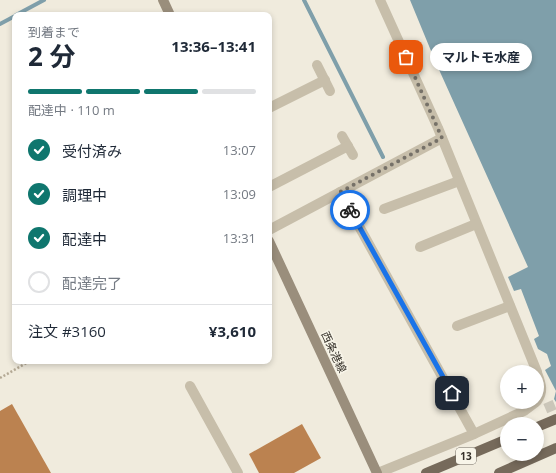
<!DOCTYPE html>
<html lang="ja">
<meta charset="utf-8">
<style>
:root{--surface:#fff;--page:#f2f2f3;--text:#1f2937;--muted:#747a83;--line:#e0e1e3;--accent:#0f766e}
body{margin:0;font-family:"Open Sans","Noto Sans JP",sans-serif;background:var(--page);color:var(--text);height:100vh;display:flex;flex-direction:column;font-size:15px;white-space:nowrap}
*{box-sizing:border-box;margin:0}
p{font-size:13px;color:var(--muted)}
.icon{flex:none;width:22px;height:22px;fill:none;stroke:currentColor;stroke-width:2;stroke-linecap:round;stroke-linejoin:round}
.map{position:relative;flex:1;overflow:hidden}
.drawer{position:absolute;left:12px;top:12px;width:260px;height:352px;display:flex;flex-direction:column;background:var(--surface);border-radius:8px;box-shadow:0 2px 6px #0003}
.drawer>*{flex:none}
.fabs{position:absolute;left:500px;top:365px;display:grid;gap:8px}
.fabs a{display:grid;place-items:center;width:44px;height:44px;border-radius:50%;background:var(--surface);box-shadow:0 2px 6px #0003;font-size:20px}
.pin{position:absolute;display:grid;place-items:center;width:34px;height:34px;color:#fff;margin:-17px;border-radius:8px;box-shadow:0 2px 6px #0006}
.courier{position:absolute;display:grid;place-items:center;width:40px;height:40px;margin:-20px;border:3px solid #1a73e8;border-radius:50%;background:#fff;color:#222;box-shadow:0 1px 5px #0007}
.bubble{position:absolute;height:28px;border-radius:14px;background:var(--surface);box-shadow:0 2px 6px #0003;font-size:13px;font-weight:700;line-height:28px;text-align:center}
.summary em{font-style:normal;font-weight:700}
.summary div{display:flex;flex-direction:column-reverse}
.summary{display:flex;align-items:center;justify-content:space-between;height:68px;padding:0 16px}
h1{font-size:26px;font-weight:700;line-height:30px}
.bar{display:grid;grid-template-columns:repeat(4,1fr);gap:6px 4px;align-content:center;height:48px;padding:0 16px}
.bar i{height:5px;border-radius:3px;background:var(--line)}
.bar .active{background:var(--accent)}
.bar p{grid-column:span 4}
.line{display:flex;align-items:center;gap:10px;padding:0 16px;border-top:1px solid var(--line)}
.line div{flex:1}
ol{padding:0 16px;list-style:none}
li{display:flex;align-items:center;gap:12px;height:44px}
li p{margin-inline-start:auto}
li .icon{padding:4px;border-radius:50%;background:var(--accent);color:#fff;stroke-width:4}
li:last-child{color:var(--muted)}
li i{width:22px;height:22px;border:2px solid var(--line);border-radius:50%}
.map>svg:first-child{display:block}
.water{fill:#7f9faa}
.lines{fill:none;stroke-linecap:round;stroke-linejoin:round}
.stream{stroke:#7f9faa;stroke-width:4}
.building{fill:#bb8250}
.street-tunnel{stroke:#cbc6b9;stroke-width:10;stroke-dasharray:10 5;stroke-linecap:butt}
.path{stroke:#b3a894;stroke-width:2.5;stroke-dasharray:2 2;stroke-linecap:butt}
.street{stroke:#c7beaa;stroke-width:10}
.secondary{stroke:#9a8e7c;stroke-width:10}
.primary{stroke:#766a5b;stroke-width:10}
.done{stroke:#767168;stroke-width:4;stroke-dasharray:0 7.2}
.route{stroke:#1a73e8;stroke-width:5}
.labels{text-anchor:middle;stroke-width:3;stroke-linejoin:round;paint-order:stroke}
.shield{fill:#f8f5e9;stroke:#706b63;stroke-width:1}
.shield-label{font-size:10px;font-weight:bold;fill:#353029}
.street-label{font-size:11px;fill:#353029;stroke:#f8f5e9}
</style>
<div class="map">
<svg width="556" height="473" viewBox="0 0 556 473">
<rect width="100%" height="100%" fill="#f0ebdd"/>
<polygon class="water" points="410,0 556,0 556,402 554,399 556,391 545,370 551,366 547,354 538,349 534,339 539,336 521,289 514,291 508,277 528,267 436,63"/>
<g class="lines">
<g class="stream">
<polyline points="304,0 383,157"/>
<polyline points="16,15 44,0"/>
<polyline points="0,24 15,16"/>
</g>
</g>
<g class="building">
<polygon points="12,404 51,473 0,473 0,411"/>
<polygon points="302,424 321,458 294,473 259,473 249,454"/>
</g>
<g class="lines">
<polyline class="street-tunnel" points="548,402 556,421"/>
<polyline class="path" points="0,378 30,361"/>
<g class="street">
<polyline points="380,0 438,128 537,372"/>
<polyline points="317,65 330,91"/>
<polyline points="269,108 325,80"/>
<polyline points="342,136 353,155"/>
<polyline points="269,187 348,146"/>
<polyline points="340,192 474,434"/>
<polyline points="384,209 459,181"/>
<polyline points="269,230 442,138"/>
<polyline points="420,247 476,224"/>
<polyline points="457,326 510,306"/>
<path d="M 537,373 C 541,384 544,391 537,401"/>
<polyline points="190,386 238,473"/>
<polyline points="378,473 474,434 524,411 536,402"/>
</g>
<g class="secondary">
<polyline points="163,0 170,15"/>
<polyline points="269,241 377,473"/>
</g>
<g class="primary">
<polyline points="537,427 556,419"/>
<polyline points="426,473 507,439"/>
<polyline points="499,473 556,448"/>
</g>
</g>
<g class="lines">
<polyline class="done" points="350,210 340,192 442,138 406,57"/>
<polyline class="route" points="350,210 452,393"/>
</g>
<g class="labels">
<rect class="shield" x="456" y="448" width="20" height="16" rx="3"/>
<g class="shield-label">
<text x="466" y="460">13</text>
</g>
<g class="street-label">
<text transform="translate(334 352) rotate(65)" y="4">西条港線</text>
</g>
</g>
</svg>
<div class="fabs">
<a>+</a>
<a>−</a>
</div>
<div class="pin" style="left:406px;top:57px;background:#ea580c"><svg class="icon" aria-label="bag" viewBox="0 0 24 24"><path d="M5 8h14l-1 12H6zM9 8a3 3 0 0 1 6 0"/></svg></div>
<div class="pin" style="left:452px;top:393px;background:#1f2937"><svg class="icon" aria-label="home" viewBox="0 0 24 24"><path d="M3 11l9-7 9 7M6 9v11h12V9"/></svg></div>
<div class="courier" style="left:350px;top:210px"><svg class="icon" aria-label="bike" viewBox="0 0 24 24"><circle cx="6" cy="16" r="4"/><circle cx="18" cy="16" r="4"/><path d="M6 16l4-8h5l3 8M10 8l3 8H6M13 5h3"/></svg></div>
<div class="bubble" style="left:430px;top:43px;width:102px">マルトモ水産</div>
<section class="drawer">
<div class="summary"><div><h1>2 分</h1><p>到着まで</p></div><em>13:36–13:41</em></div>
<div class="bar"><i class="active"></i><i class="active"></i><i class="active"></i><i></i><p>配達中 · 110 m</p></div>
<ol>
<li><svg class="icon" aria-label="check" viewBox="0 0 24 24"><path d="M5 12l5 5 9-10"/></svg>受付済み<p>13:07</p></li>
<li><svg class="icon" aria-label="check" viewBox="0 0 24 24"><path d="M5 12l5 5 9-10"/></svg>調理中<p>13:09</p></li>
<li><svg class="icon" aria-label="check" viewBox="0 0 24 24"><path d="M5 12l5 5 9-10"/></svg>配達中<p>13:31</p></li>
<li><i></i>配達完了</li>
</ol>
<div class="line" style="height:52px"><div>注文 #3160</div><b>¥3,610</b></div>
</section>
</div>
